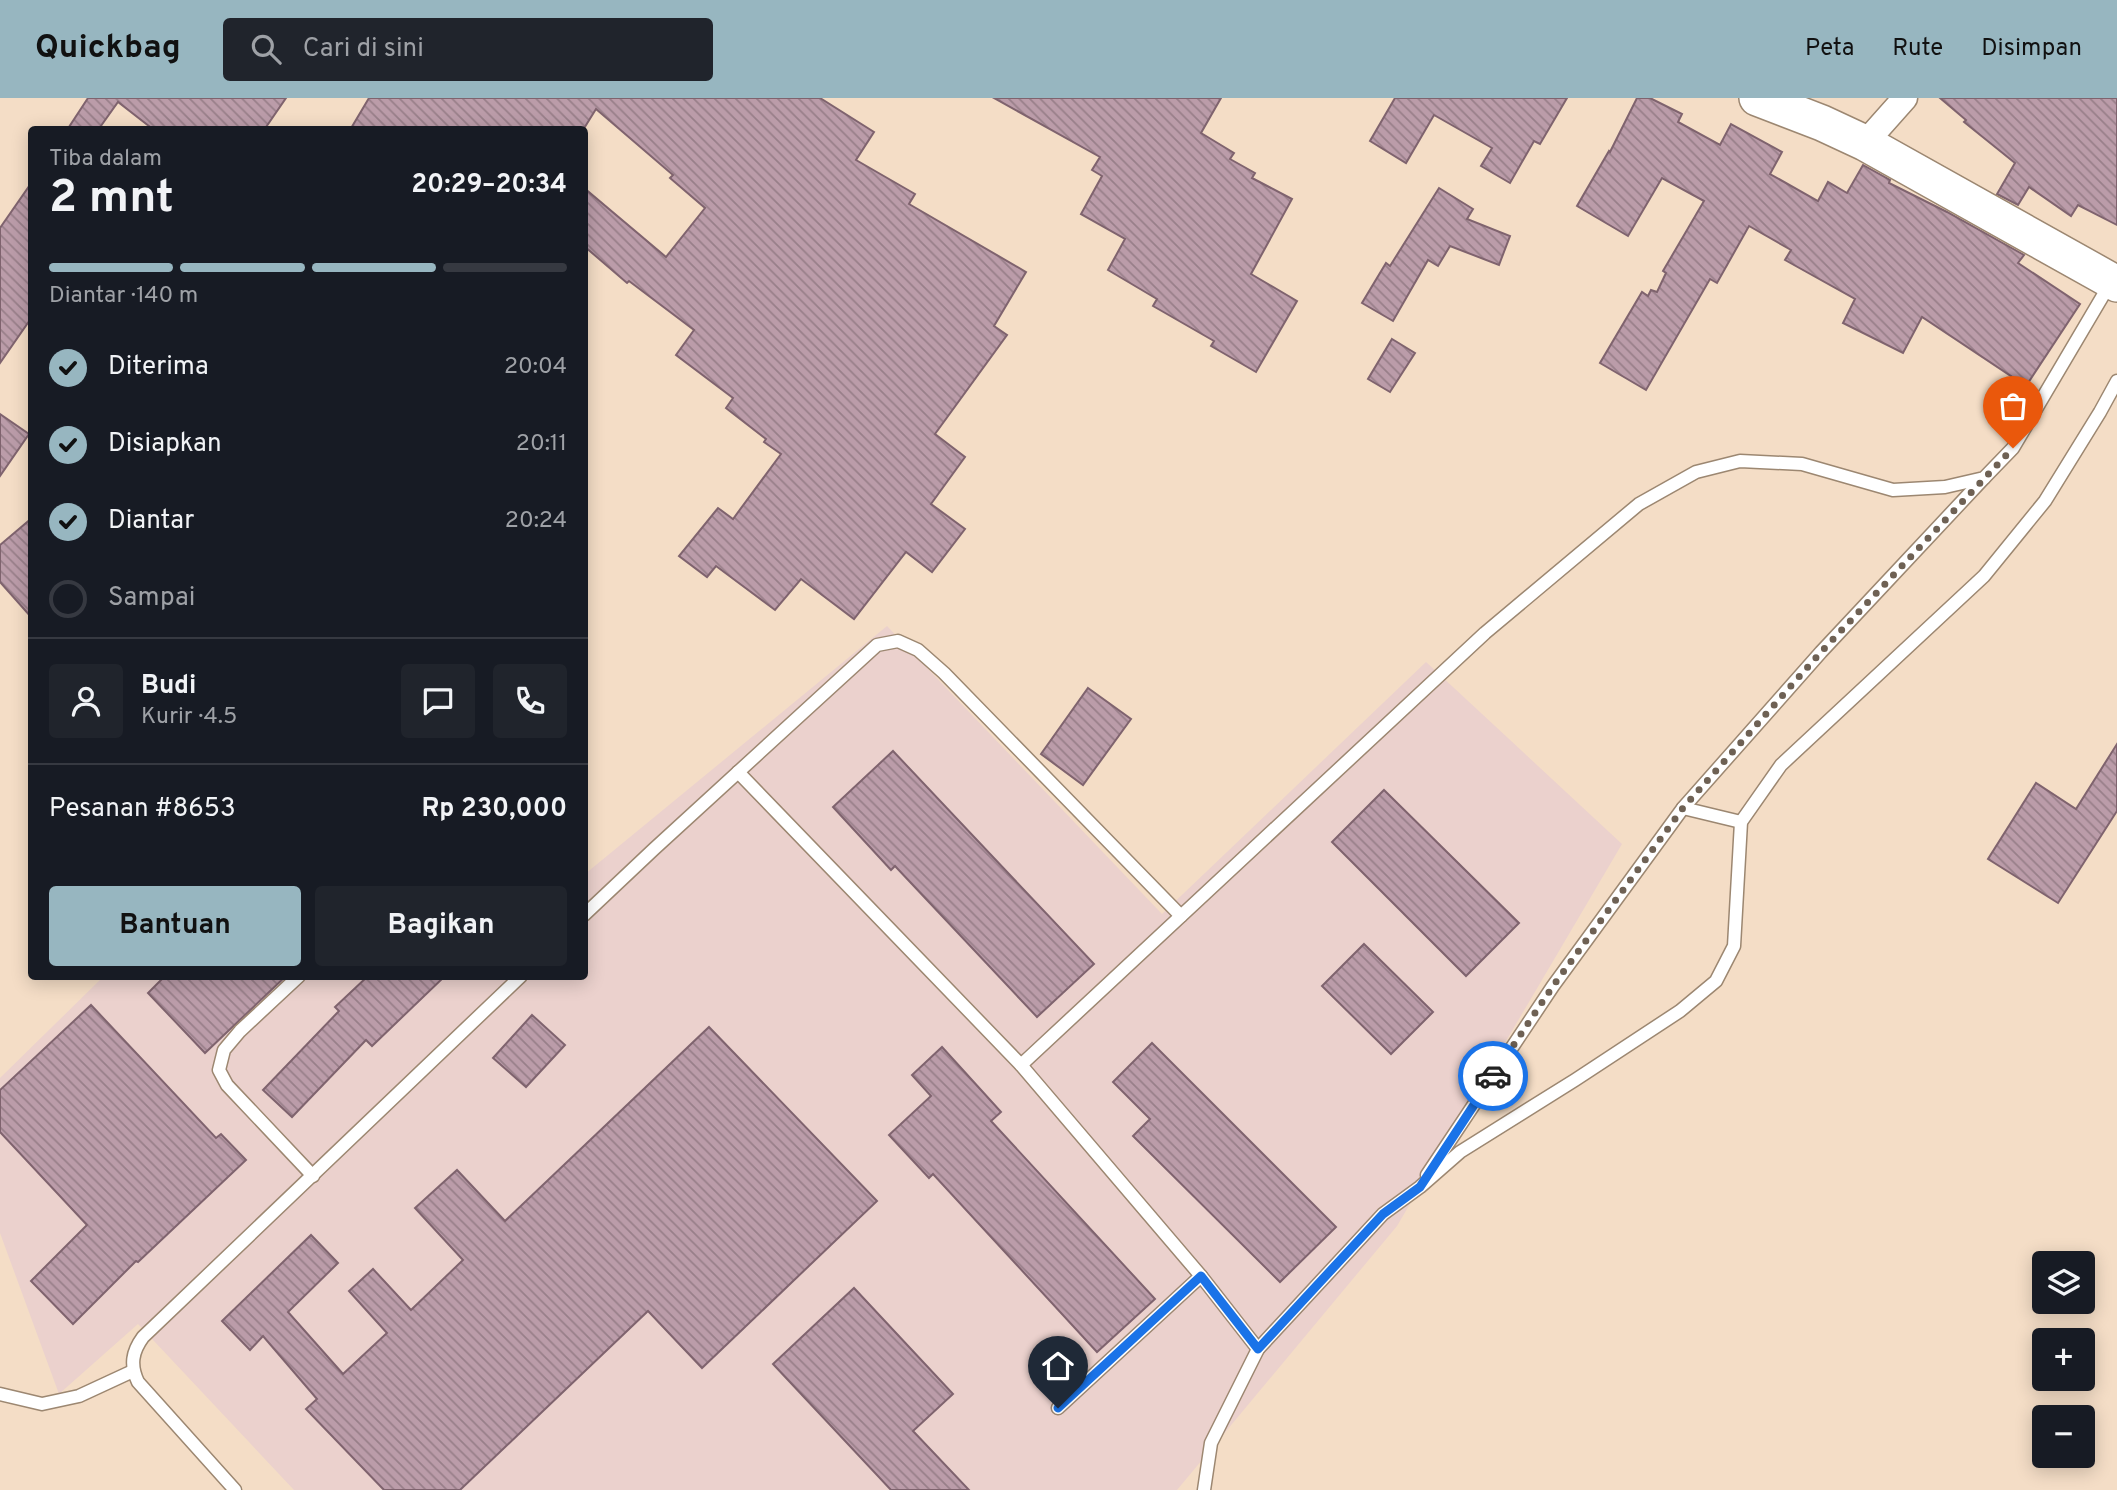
<!DOCTYPE html>
<html lang="id">
<meta charset="utf-8">
<style>
:root{--surface:#171b24;--page:#20242c;--text:#f1f3f6;--muted:#9ea1a6;--line:#363941;--accent:#97b6c0}
body{margin:0;font-family:Overpass,sans-serif;background:var(--page);color:var(--text);height:100vh;display:flex;flex-direction:column;font-size:26px;white-space:nowrap}
*{box-sizing:border-box;margin:0}
p{font-size:23px;color:var(--muted)}
.icon{flex:none;width:38px;height:38px;fill:none;stroke:currentColor;stroke-width:2;stroke-linecap:round;stroke-linejoin:round}
.map{position:relative;flex:1;overflow:hidden}
.side{position:absolute;left:28px;top:28px;width:560px;height:854px;display:flex;flex-direction:column;background:var(--surface);border-radius:7px;box-shadow:0 4px 18px #0003}
.side>*{flex:none}
.tools{position:absolute;left:2032px;top:1153px;display:grid;gap:14px}
.tools a{display:grid;place-items:center;width:63px;height:63px;border-radius:7px;background:var(--surface);box-shadow:0 4px 18px #0003;font-size:35px}
.pin{position:absolute;display:grid;place-items:center;width:60px;height:60px;color:#fff;margin:-72px -30px;border-radius:50% 50% 50% 0;rotate:-45deg;box-shadow:0 0 7px #0007}
.pin .icon{rotate:45deg}
.courier{position:absolute;display:grid;place-items:center;width:70px;height:70px;margin:-35px;border:5px solid #1a73e8;border-radius:50%;background:#fff;color:#222;box-shadow:0 2px 9px #0007}
.overview em{font-style:normal;font-weight:700}
.overview div{display:flex;flex-direction:column-reverse}
.overview{display:flex;align-items:center;justify-content:space-between;height:119px;padding:0 21px}
h1{font-size:46px;font-weight:700;line-height:52px}
.bar{display:grid;grid-template-columns:repeat(4,1fr);gap:10px 7px;align-content:center;height:84px;padding:0 21px}
.bar i{height:9px;border-radius:5px;background:var(--line)}
.bar .selected{background:var(--accent)}
.bar p{grid-column:span 4}
.line{display:flex;align-items:center;gap:18px;padding:0 21px;border-top:2px solid var(--line)}
.line div{flex:1}
.round{display:grid;place-items:center;flex:none;width:74px;height:74px;border-radius:7px;background:var(--page)}
ol{padding:0 21px;list-style:none}
li{display:flex;align-items:center;gap:21px;height:77px}
li p{margin-inline-start:auto}
li .icon{padding:7px;border-radius:50%;background:var(--accent);color:#111;stroke-width:4}
li:last-child{color:var(--muted)}
li i{width:38px;height:38px;border:4px solid var(--line);border-radius:50%}
.button{display:flex;gap:14px;margin-top:auto;padding:14px 21px}
.button a{flex:1;height:80px;border-radius:7px;background:var(--accent);color:#111;font-size:28px;font-weight:700;line-height:80px;text-align:center}
.button a+a{background:var(--page);color:var(--text)}
header{display:flex;align-items:center;gap:42px;box-sizing:border-box;height:98px;padding:0 35px;background:var(--accent);color:#111}
header strong{font-size:33px}
nav{display:flex;gap:38px;margin-inline-start:auto;font-size:24px}
.search{width:490px;height:63px;background:var(--page);display:flex;align-items:center;gap:18px;box-sizing:border-box;padding:0 24px;border-radius:7px;color:var(--muted);font-size:26px}
.map>svg:first-child{display:block}
.industrial{fill:#ebd1cd}
.building{fill:url(#building-back-hatch);stroke:#7f636e;stroke-width:2}
.lines{fill:none;stroke-linecap:round;stroke-linejoin:round}
.lane-casing{stroke:#9c8771;stroke-width:15}
.street-casing{stroke:#9c8771;stroke-width:27}
.secondary-casing{stroke:#9c8771;stroke-width:38}
.lane{stroke:#fff;stroke-width:12}
.street{stroke:#fff;stroke-width:24}
.secondary{stroke:#fff;stroke-width:35}
.done{stroke:#6e6154;stroke-width:7;stroke-dasharray:0 12.6}
.route{stroke:#1a73e8;stroke-width:9}
</style>
<header>
<strong>Quickbag</strong>
<div class="search"><svg class="icon" aria-label="search" viewBox="0 0 24 24"><circle cx="10" cy="10" r="6"/><path d="M15 15l6 6"/></svg>Cari di sini</div>
<nav><a>Peta</a><a>Rute</a><a>Disimpan</a></nav>
</header>
<div class="map">
<svg width="2117" height="1392" viewBox="0 0 2117 1392">
<defs>
<pattern id="building-back-hatch" width="6" height="6" patternUnits="userSpaceOnUse" patternTransform="scale(1.75)"><rect width="6" height="6" fill="#bb9ca9"/><path d="M-1 5l2 2M0 0l6 6M5-1l2 2" fill="none" stroke="#987f89"/></pattern>
</defs>
<rect width="100%" height="100%" fill="#f4ddc6"/>
<polygon class="industrial" points="887,528 1162,816 1426,564 1622,746 1397,1128 1177,1392 294,1392 138,1226 59,1296 0,1135 0,980 103,879 584,878 585,776"/>
<g class="building">
<polygon points="88,0 286,0 264,32 154,32 118,4 98,32 67,32"/>
<polygon points="369,0 820,0 874,34 856,62 915,96 909,106 1026,174 994,228 1007,237 935,336 965,359 931,406 965,431 932,474 906,454 854,521 801,481 775,512 716,468 707,479 679,458 718,410 733,421 781,356 764,344 766,341 726,310 733,300 676,257 694,232 629,183 627,185 584,148 584,90 666,159 705,110 670,80 673,77 596,11 583,32 350,32"/>
<polygon points="994,0 1221,0 1201,35 1234,55 1230,61 1255,75 1252,80 1292,101 1251,176 1297,203 1256,274 1211,248 1214,243 1153,208 1157,201 1108,172 1125,141 1081,116 1102,78 1092,72 1100,59"/>
<polygon points="1395,0 1567,0 1540,46 1534,43 1510,85 1481,68 1492,50 1434,17 1406,65 1370,43"/>
<polygon points="1637,0 1650,0 1682,16 1678,24 1720,47 1731,26 1782,54 1770,76 1818,103 1828,84 1847,95 1863,67 1890,82 1889,85 1947,114 2024,157 2018,165 2080,206 2026,288 1922,219 1903,255 1843,225 1855,201 1785,162 1791,152 1749,128 1717,185 1710,181 1646,292 1600,265 1642,194 1648,198 1651,192 1657,194 1666,175 1663,173 1704,103 1662,80 1628,138 1577,108 1609,53 1610,54"/>
<polygon points="1940,0 2117,0 2117,127 2078,107 2071,118 2029,89 2018,107 1997,96 2015,65 1964,24 1966,22"/>
<polygon points="32,84 32,219 0,265 0,130"/>
<polygon points="1439,90 1473,111 1467,121 1510,138 1499,167 1450,148 1438,168 1428,162 1393,223 1362,205 1386,165 1390,168"/>
<polygon points="1392,241 1415,255 1390,294 1368,281"/>
<polygon points="0,316 29,336 0,378"/>
<polygon points="32,420 32,520 0,484 0,447"/>
<polygon points="1088,590 1131,621 1083,687 1041,656"/>
<polygon points="2117,646 2117,713 2058,805 1988,761 2036,685 2076,711"/>
<polygon points="893,653 1094,866 1037,919 895,768 891,772 833,709"/>
<polygon points="1384,692 1519,825 1466,878 1332,744"/>
<polygon points="1364,846 1433,914 1391,956 1322,888"/>
<polygon points="165,878 286,878 205,955 148,895"/>
<polygon points="368,878 445,878 372,948 366,942 292,1019 263,992 339,913 335,909"/>
<polygon points="91,907 216,1040 221,1036 246,1062 138,1164 136,1163 73,1226 31,1183 87,1127 0,1034 0,992"/>
<polygon points="532,917 565,947 526,989 493,960"/>
<polygon points="709,929 877,1103 702,1270 648,1213 460,1392 384,1392 306,1311 317,1301 263,1238 250,1252 222,1223 311,1137 338,1165 288,1214 343,1276 387,1235 349,1193 373,1171 411,1212 463,1162 415,1110 457,1072 505,1123"/>
<polygon points="1152,945 1336,1129 1280,1184 1133,1038 1150,1021 1113,984"/>
<polygon points="942,949 1001,1014 991,1023 1155,1201 1097,1254 933,1076 929,1080 889,1037 931,998 912,977"/>
<polygon points="854,1190 953,1296 913,1333 969,1392 891,1392 773,1266"/>
</g>
<g class="lines">
<g class="lane-casing">
<g id="lane">
<polyline points="738,674 1021,967"/>
<polyline points="1683,710 1741,724"/>
<polyline points="584,817 654,751 877,547 898,543 918,552 944,575 1181,818"/>
<polyline points="299,878 240,933 224,952 219,972 227,987 313,1078"/>
<polyline points="1427,1077 1553,888 1683,710 1821,554 1984,380"/>
<polyline points="1258,1251 1201,1178 1021,967 1485,535 1639,406 1696,374 1740,363 1802,366 1893,392 1945,389 1984,380 2013,350 2111,184"/>
<polyline points="0,1296 42,1306 79,1298 133,1273"/>
<polyline points="1058,1310 1201,1178"/>
<path d="M 235,1392 L 138,1284 C 130,1267 132,1254 143,1239 L 521,878"/>
<polyline points="1204,1392 1211,1345 1258,1251 1383,1116 1420,1089 1460,1054 1575,982 1680,913 1716,883 1734,848 1741,724 1781,667 1984,478 2045,403 2100,314 2117,283"/>
</g>
</g>
<g class="street-casing">
<polyline id="street" points="1865,45 1905,0"/>
</g>
<g class="secondary-casing">
<polyline id="secondary" points="1757,0 1822,25 1865,45 2117,186"/>
</g>
<use href="#lane" class="lane"/>
<use href="#street" class="street"/>
<use href="#secondary" class="secondary"/>
</g>
<g class="lines">
<polyline class="done" points="1493,978 1553,888 1683,710 1821,554 2013,350"/>
<polyline class="route" points="1058,1310 1201,1178 1258,1251 1383,1116 1420,1089 1493,978"/>
</g>
</svg>
<div class="tools">
<a><svg class="icon" aria-label="layers" viewBox="0 0 24 24"><path d="M12 4l9 5-9 5-9-5zM3 14l9 5 9-5"/></svg></a>
<a>+</a>
<a>−</a>
</div>
<div class="pin" style="left:2013px;top:350px;background:#ea580c"><svg class="icon" aria-label="bag" viewBox="0 0 24 24"><path d="M5 8h14l-1 12H6zM9 8a3 3 0 0 1 6 0"/></svg></div>
<div class="pin" style="left:1058px;top:1310px;background:#1f2937"><svg class="icon" aria-label="home" viewBox="0 0 24 24"><path d="M3 11l9-7 9 7M6 9v11h12V9"/></svg></div>
<div class="courier" style="left:1493px;top:978px"><svg class="icon" aria-label="car" viewBox="0 0 24 24"><path d="M5 17H2v-5l4-1 3-4h7l3 4 3 1v5h-3M9 17h6M6 11h13"/><circle cx="7" cy="17" r="2"/><circle cx="17" cy="17" r="2"/></svg></div>
<section class="side">
<div class="overview"><div><h1>2 mnt</h1><p>Tiba dalam</p></div><em>20:29–20:34</em></div>
<div class="bar"><i class="selected"></i><i class="selected"></i><i class="selected"></i><i></i><p>Diantar · 140 m</p></div>
<ol>
<li><svg class="icon" aria-label="check" viewBox="0 0 24 24"><path d="M5 12l5 5 9-10"/></svg>Diterima<p>20:04</p></li>
<li><svg class="icon" aria-label="check" viewBox="0 0 24 24"><path d="M5 12l5 5 9-10"/></svg>Disiapkan<p>20:11</p></li>
<li><svg class="icon" aria-label="check" viewBox="0 0 24 24"><path d="M5 12l5 5 9-10"/></svg>Diantar<p>20:24</p></li>
<li><i></i>Sampai</li>
</ol>
<div class="line" style="height:126px"><a class="round"><svg class="icon" aria-label="person" viewBox="0 0 24 24"><circle cx="12" cy="8" r="4"/><path d="M4 21q1-7 8-7t8 7"/></svg></a><div><b>Budi</b><p>Kurir · 4.5</p></div><a class="round"><svg class="icon" aria-label="chat" viewBox="0 0 24 24"><path d="M4 5h16v11H9l-5 4z"/></svg></a><a class="round"><svg class="icon" aria-label="phone" viewBox="0 0 24 24"><path d="M5 4h4l2 5-3 2q2 4 5 5l2-3 5 2v4C11 20 4 13 5 4z"/></svg></a></div>
<div class="line" style="height:91px"><div>Pesanan #8653</div><b>Rp 230,000</b></div>
<div class="button"><a>Bantuan</a><a>Bagikan</a></div>
</section>
</div>
